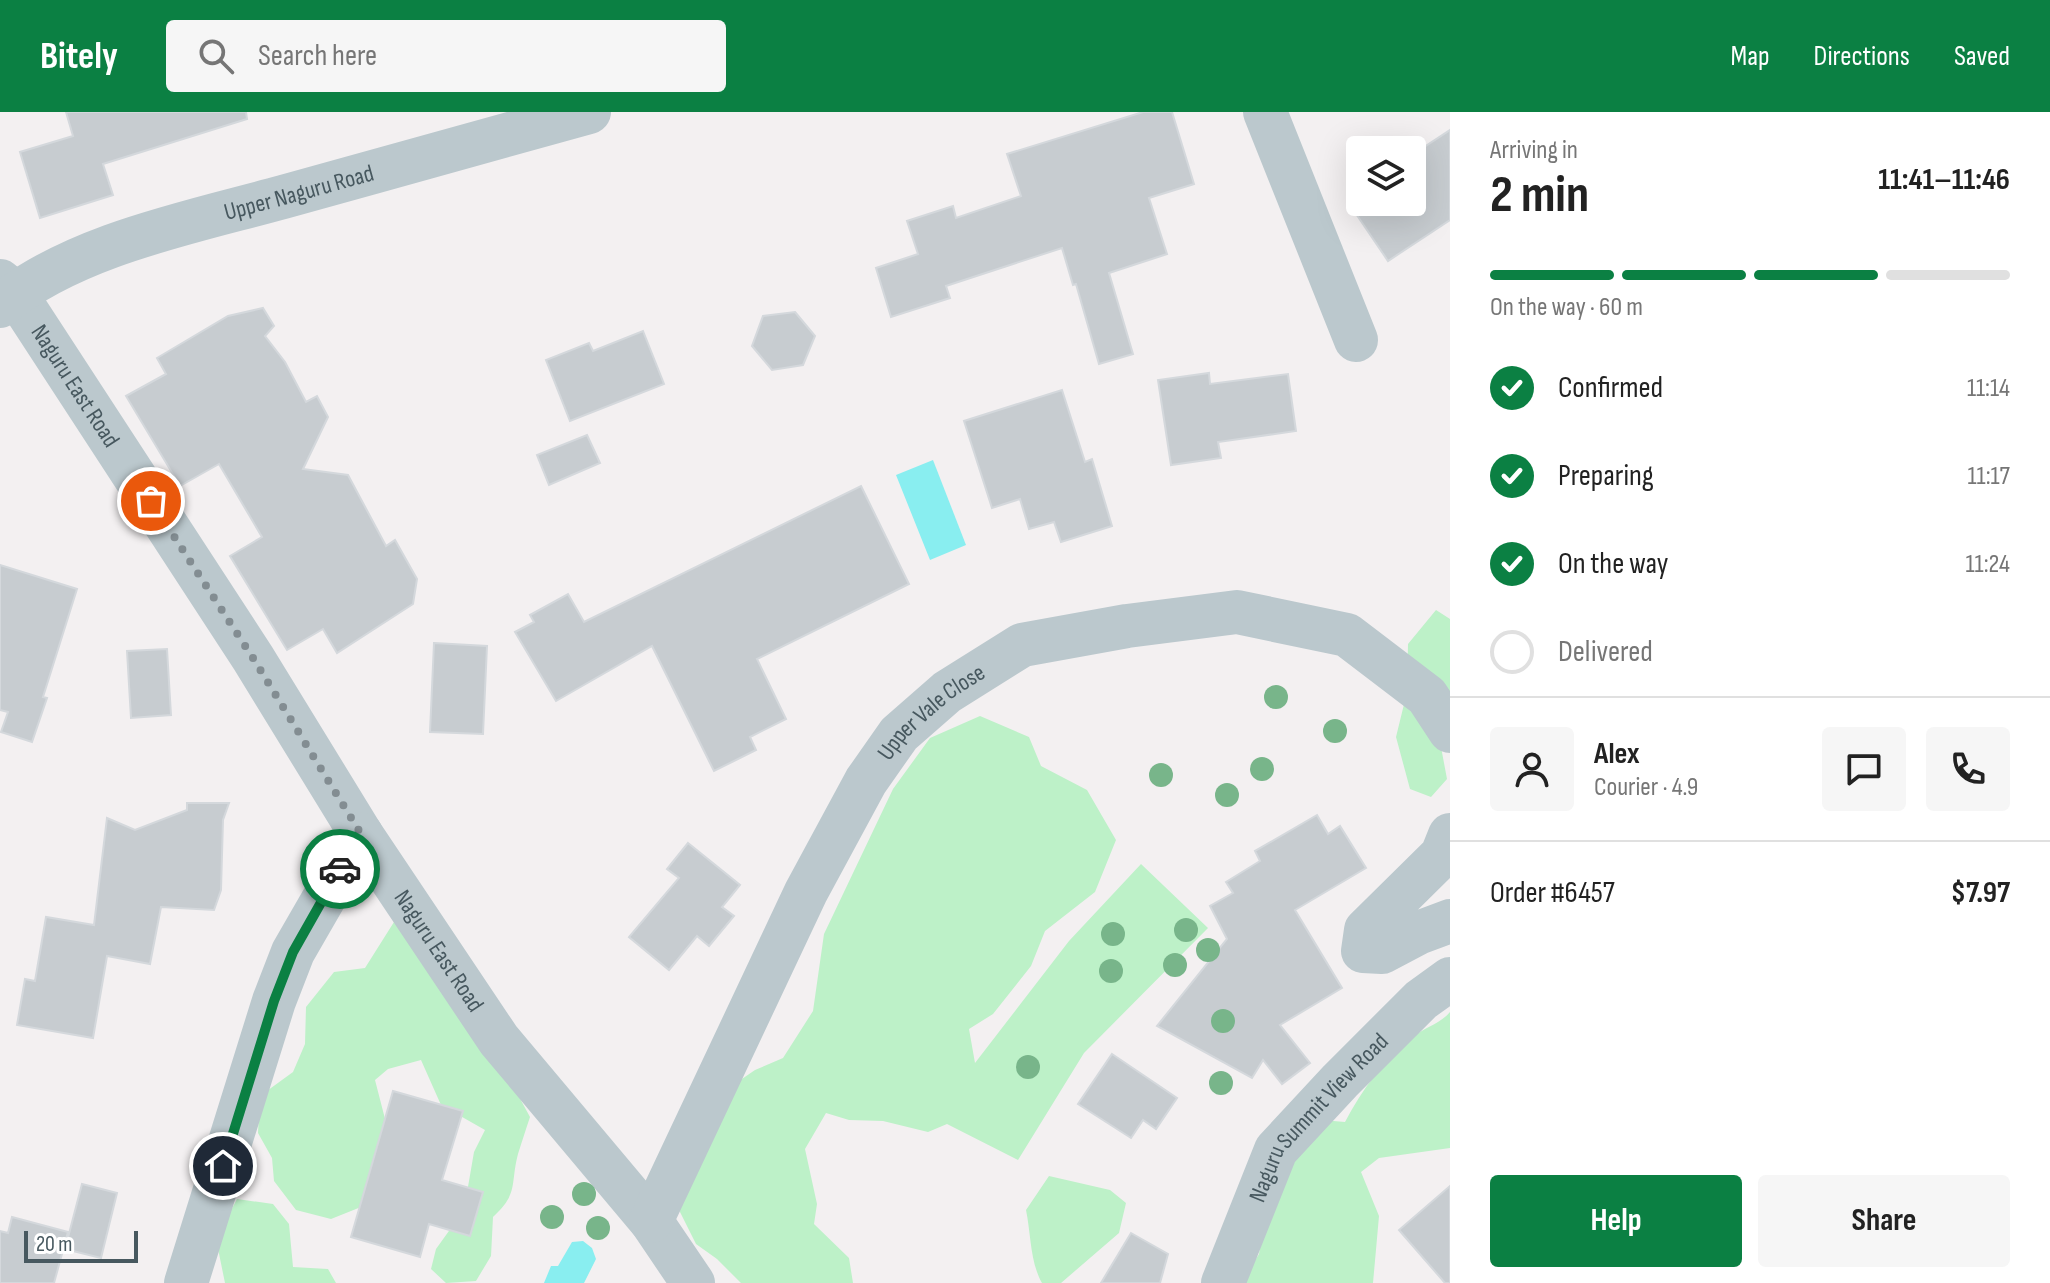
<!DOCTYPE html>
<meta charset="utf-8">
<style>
:root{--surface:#fff;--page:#f6f6f6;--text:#222;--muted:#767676;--line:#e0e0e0;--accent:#0b8043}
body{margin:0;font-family:"Sofia Sans Condensed",sans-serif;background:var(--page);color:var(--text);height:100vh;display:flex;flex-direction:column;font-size:30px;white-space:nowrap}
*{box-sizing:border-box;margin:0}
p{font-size:26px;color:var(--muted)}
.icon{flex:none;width:44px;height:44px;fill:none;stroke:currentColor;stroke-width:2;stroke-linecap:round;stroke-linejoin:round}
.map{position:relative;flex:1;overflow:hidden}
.panel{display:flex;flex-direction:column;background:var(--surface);width:600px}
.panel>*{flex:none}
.fabs{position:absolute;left:1346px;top:24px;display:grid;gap:16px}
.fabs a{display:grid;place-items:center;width:80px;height:80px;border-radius:8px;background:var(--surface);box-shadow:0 8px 32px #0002;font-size:40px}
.scale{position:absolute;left:24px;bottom:20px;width:114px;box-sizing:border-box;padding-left:8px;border:4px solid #47585f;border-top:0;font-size:22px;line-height:28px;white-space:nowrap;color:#47585f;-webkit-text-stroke:6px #fff;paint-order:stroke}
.pin{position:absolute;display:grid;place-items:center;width:68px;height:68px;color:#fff;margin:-34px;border:4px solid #fff;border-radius:50%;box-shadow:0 2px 8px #0007}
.courier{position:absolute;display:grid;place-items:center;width:80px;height:80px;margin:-40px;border:6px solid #0b8043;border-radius:50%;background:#fff;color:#222;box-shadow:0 2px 10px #0007}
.overview em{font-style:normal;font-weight:700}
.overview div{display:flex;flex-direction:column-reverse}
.overview{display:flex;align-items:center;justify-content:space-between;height:136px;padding:0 40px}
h1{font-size:52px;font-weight:700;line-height:60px}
.bar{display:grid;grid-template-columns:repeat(4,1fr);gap:12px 8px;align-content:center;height:96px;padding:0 40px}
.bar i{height:10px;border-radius:6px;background:var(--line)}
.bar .active{background:var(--accent)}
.bar p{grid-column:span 4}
.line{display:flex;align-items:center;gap:20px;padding:0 40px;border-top:2px solid var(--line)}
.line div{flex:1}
.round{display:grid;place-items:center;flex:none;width:84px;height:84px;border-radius:8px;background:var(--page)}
ol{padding:0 40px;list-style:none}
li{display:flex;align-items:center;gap:24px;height:88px}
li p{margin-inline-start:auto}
li .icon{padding:8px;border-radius:50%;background:var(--accent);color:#fff;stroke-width:4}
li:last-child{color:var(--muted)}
li i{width:44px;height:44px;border:4px solid var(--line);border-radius:50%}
.button{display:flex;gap:16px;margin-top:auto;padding:16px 40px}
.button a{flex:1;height:92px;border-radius:8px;background:var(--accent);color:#fff;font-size:32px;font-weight:700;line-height:92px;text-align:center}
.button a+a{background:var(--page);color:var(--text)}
header{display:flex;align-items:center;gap:48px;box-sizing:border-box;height:112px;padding:0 40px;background:var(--accent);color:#fff}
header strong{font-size:38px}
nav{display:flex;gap:44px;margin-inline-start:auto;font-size:28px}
.search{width:560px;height:72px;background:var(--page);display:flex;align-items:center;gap:20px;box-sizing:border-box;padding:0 28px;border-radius:8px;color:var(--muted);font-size:30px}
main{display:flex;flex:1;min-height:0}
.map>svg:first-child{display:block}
.green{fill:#bdf1c8}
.water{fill:#89eef0}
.building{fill:#c7ccd0;stroke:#d4d8dc;stroke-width:2}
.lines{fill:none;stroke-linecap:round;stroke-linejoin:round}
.minor{stroke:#bbc8cd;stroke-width:44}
.tree{fill:#78b58a}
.done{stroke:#838d92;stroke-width:8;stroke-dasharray:0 14.4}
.route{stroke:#0b8043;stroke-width:10}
.labels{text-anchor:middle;stroke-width:6;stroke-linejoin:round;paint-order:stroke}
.street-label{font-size:24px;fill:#47585f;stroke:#fff}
</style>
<header>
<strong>Bitely</strong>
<div class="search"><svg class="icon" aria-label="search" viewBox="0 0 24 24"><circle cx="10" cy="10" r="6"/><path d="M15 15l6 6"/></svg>Search here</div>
<nav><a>Map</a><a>Directions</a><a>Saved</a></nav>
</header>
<main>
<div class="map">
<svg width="1450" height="1171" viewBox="0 0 1450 1171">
<rect width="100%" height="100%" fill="#f3f0f1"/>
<g class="green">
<polygon points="1436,498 1450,507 1450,627 1441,635 1447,667 1431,685 1410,677 1396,625 1407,580 1408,532"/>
<polygon points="980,604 1029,625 1041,654 1087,678 1116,728 1095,780 1045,819 1031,854 993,902 969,917 975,951 1069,829 1141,752 1208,816 1084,941 1018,1048 947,1012 928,1020 883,1009 849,1008 826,1001 805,1037 817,1092 814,1112 849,1146 853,1171 741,1171 717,1147 696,1132 679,1098 723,980 755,958 783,946 813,899 824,822 893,677 930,626"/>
<path d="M 394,810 L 504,957 L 530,1005 C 526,1017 522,1029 518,1042 C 510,1073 519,1081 493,1105 L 491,1144 L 476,1169 L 446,1171 L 431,1157 L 436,1137 L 464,1098 L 474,1040 L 485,1018 L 441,993 L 421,948 L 388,957 L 375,968 L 392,1034 L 376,1089 L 331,1107 L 296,1098 L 274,1069 L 272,1046 L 258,1021 L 260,984 L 293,960 L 305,932 L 306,895 L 334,860 L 365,856 Z"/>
<path d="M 1450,900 L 1450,1036 L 1379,1046 L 1361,1060 L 1379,1104 L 1373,1171 L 1241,1171 L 1259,1142 L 1266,1100 L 1293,1037 L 1322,1008 L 1345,1010 C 1362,978 1384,947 1413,925 C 1425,915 1440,912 1450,900 Z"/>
<path d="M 1049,1064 L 1110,1078 L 1126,1091 L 1119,1121 L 1061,1171 L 1042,1171 C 1030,1150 1031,1122 1026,1098 Z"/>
<polygon points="237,1087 273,1092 289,1112 293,1155 328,1157 336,1171 225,1171 216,1127"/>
</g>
<g class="water">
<polygon points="933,348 966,433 930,448 896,363"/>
<polygon points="583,1129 592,1136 596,1147 584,1171 544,1171 551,1154 558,1154 572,1130"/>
</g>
<g class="building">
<polygon points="66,0 246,0 247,7 103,52 113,83 40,106 20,40 73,24"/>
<polygon points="1143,0 1172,0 1194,72 1149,86 1167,142 1109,161 1133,242 1099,252 1076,172 1073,173 1062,136 946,174 950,186 891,205 876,156 918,142 907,109 953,94 956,106 1021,84 1007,42"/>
<polygon points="1450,18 1450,108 1388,149 1348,90 1412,90 1412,43"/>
<polygon points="263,196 274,214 265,224 285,250 306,290 317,284 328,305 303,357 348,363 386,434 395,428 417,467 413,492 337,541 323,517 287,538 230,444 262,425 219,352 180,374 126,284 166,262 157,246 228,204"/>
<polygon points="795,200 815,224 803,253 772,258 752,234 763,204"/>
<polygon points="643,219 664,272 570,309 546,248 589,231 593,239"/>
<polygon points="1209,261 1210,272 1288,262 1296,319 1218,330 1221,346 1171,353 1158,268"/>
<polygon points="1062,278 1085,350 1092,347 1112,414 1061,430 1054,410 1029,417 1020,387 992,396 964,309"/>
<polygon points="587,323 600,351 549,373 537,343"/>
<polygon points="861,374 909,472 757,547 786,607 750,625 756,638 714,659 652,534 556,589 515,520 534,510 530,503 568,482 584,510"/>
<polygon points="0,453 77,477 43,585 47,586 32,630 1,620 8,600 0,598"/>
<polygon points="434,531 487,534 483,622 430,620"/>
<polygon points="167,537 171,603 131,606 127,539"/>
<polygon points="187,691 229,691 223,708 221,778 214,798 161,795 150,852 107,844 93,926 17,913 25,867 35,869 46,805 94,813 107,706 135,718 187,698"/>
<polygon points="1317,703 1328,722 1340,714 1366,756 1295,798 1342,876 1280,913 1310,951 1282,972 1263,948 1252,966 1157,914 1227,827 1210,794 1233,781 1226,770 1260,749 1255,739"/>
<polygon points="688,731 740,773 722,795 734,804 709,834 697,824 669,858 629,825 679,766 667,757"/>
<polygon points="1112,942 1177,986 1156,1017 1143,1008 1131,1026 1078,992"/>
<polygon points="393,979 463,999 442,1068 483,1080 470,1124 429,1112 420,1145 351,1125"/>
<polygon points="82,1072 117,1081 101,1146 65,1137"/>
<polygon points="1450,1074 1450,1171 1445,1171 1399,1118"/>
<polygon points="12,1105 68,1120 54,1171 0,1171 0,1119 8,1121"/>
<polygon points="1131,1121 1168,1142 1160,1171 1101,1171"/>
</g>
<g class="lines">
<g class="minor">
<polyline points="1265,0 1356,228"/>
<path id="s1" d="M 0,169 L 15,181 L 253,546 L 361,722 L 499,928 L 651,1109 L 693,1171"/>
<path id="s2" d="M 0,194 C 73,133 192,110 283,85 C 385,57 486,28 589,0"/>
<polyline points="1450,723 1442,743 1366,818 1363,839 1382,840 1418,821 1450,809"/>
<path id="s3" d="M 651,1109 L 806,780 L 866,669 L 899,622 L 947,580 L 1022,533 L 1127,514 L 1237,500 L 1347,523 L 1427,584 L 1450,619"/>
<polyline points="186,1171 274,889 293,840 361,722"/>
<path id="s4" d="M 1223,1171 L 1276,1038 L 1340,969 L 1421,888 L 1450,867"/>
</g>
</g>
<g class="tree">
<circle cx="1276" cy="585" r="12"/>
<circle cx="1335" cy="619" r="12"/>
<circle cx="1262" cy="657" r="12"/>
<circle cx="1161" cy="663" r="12"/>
<circle cx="1227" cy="683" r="12"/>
<circle cx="1186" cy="818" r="12"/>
<circle cx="1113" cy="822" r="12"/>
<circle cx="1208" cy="838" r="12"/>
<circle cx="1175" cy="853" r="12"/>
<circle cx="1111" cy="859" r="12"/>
<circle cx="1223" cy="909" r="12"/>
<circle cx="1028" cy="955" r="12"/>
<circle cx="1221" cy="971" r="12"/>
<circle cx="584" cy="1082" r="12"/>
<circle cx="552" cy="1105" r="12"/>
<circle cx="598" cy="1116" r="12"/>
</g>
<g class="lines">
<polyline class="done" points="151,389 253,546 361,722 340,757"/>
<polyline class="route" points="223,1054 274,889 293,840 340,757"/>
</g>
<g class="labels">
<g class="street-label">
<text dy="8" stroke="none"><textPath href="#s2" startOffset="322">Upper Naguru Road</textPath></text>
<text dy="8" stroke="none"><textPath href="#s1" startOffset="130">Naguru East Road</textPath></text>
<text dy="8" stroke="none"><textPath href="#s3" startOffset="586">Upper Vale Close</textPath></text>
<text dy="8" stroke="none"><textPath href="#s1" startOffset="802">Naguru East Road</textPath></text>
<text dy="8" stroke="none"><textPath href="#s4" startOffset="194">Naguru Summit View Road</textPath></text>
</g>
</g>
</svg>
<div class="fabs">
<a><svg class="icon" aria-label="layers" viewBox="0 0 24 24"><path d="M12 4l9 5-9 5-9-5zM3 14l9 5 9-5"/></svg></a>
</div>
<div class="scale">20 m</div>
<div class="pin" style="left:151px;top:389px;background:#ea580c"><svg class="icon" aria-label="bag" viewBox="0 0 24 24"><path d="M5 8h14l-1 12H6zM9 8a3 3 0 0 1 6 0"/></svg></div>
<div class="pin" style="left:223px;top:1054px;background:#1f2937"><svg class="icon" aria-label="home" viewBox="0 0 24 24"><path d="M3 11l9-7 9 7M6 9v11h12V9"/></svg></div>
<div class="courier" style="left:340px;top:757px"><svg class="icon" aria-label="car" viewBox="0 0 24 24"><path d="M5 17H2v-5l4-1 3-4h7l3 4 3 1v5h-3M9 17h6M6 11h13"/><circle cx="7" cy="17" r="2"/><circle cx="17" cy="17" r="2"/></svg></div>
</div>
<section class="panel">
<div class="overview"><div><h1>2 min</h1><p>Arriving in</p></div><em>11:41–11:46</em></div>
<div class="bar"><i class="active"></i><i class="active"></i><i class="active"></i><i></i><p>On the way · 60 m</p></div>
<ol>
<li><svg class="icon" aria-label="check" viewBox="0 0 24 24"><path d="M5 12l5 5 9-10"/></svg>Confirmed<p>11:14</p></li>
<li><svg class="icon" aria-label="check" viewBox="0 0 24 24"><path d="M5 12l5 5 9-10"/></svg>Preparing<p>11:17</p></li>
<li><svg class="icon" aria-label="check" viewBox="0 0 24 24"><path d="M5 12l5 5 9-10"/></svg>On the way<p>11:24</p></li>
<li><i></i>Delivered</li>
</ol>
<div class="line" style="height:144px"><a class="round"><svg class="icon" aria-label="person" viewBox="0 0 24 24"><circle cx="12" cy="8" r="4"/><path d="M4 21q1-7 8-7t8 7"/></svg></a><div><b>Alex</b><p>Courier · 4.9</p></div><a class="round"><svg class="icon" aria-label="chat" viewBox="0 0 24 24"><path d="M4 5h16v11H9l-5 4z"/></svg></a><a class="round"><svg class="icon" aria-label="phone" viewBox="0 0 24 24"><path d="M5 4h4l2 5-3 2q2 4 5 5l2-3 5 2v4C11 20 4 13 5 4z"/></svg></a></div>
<div class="line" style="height:104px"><div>Order #6457</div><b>$7.97</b></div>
<div class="button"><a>Help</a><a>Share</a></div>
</section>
</main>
